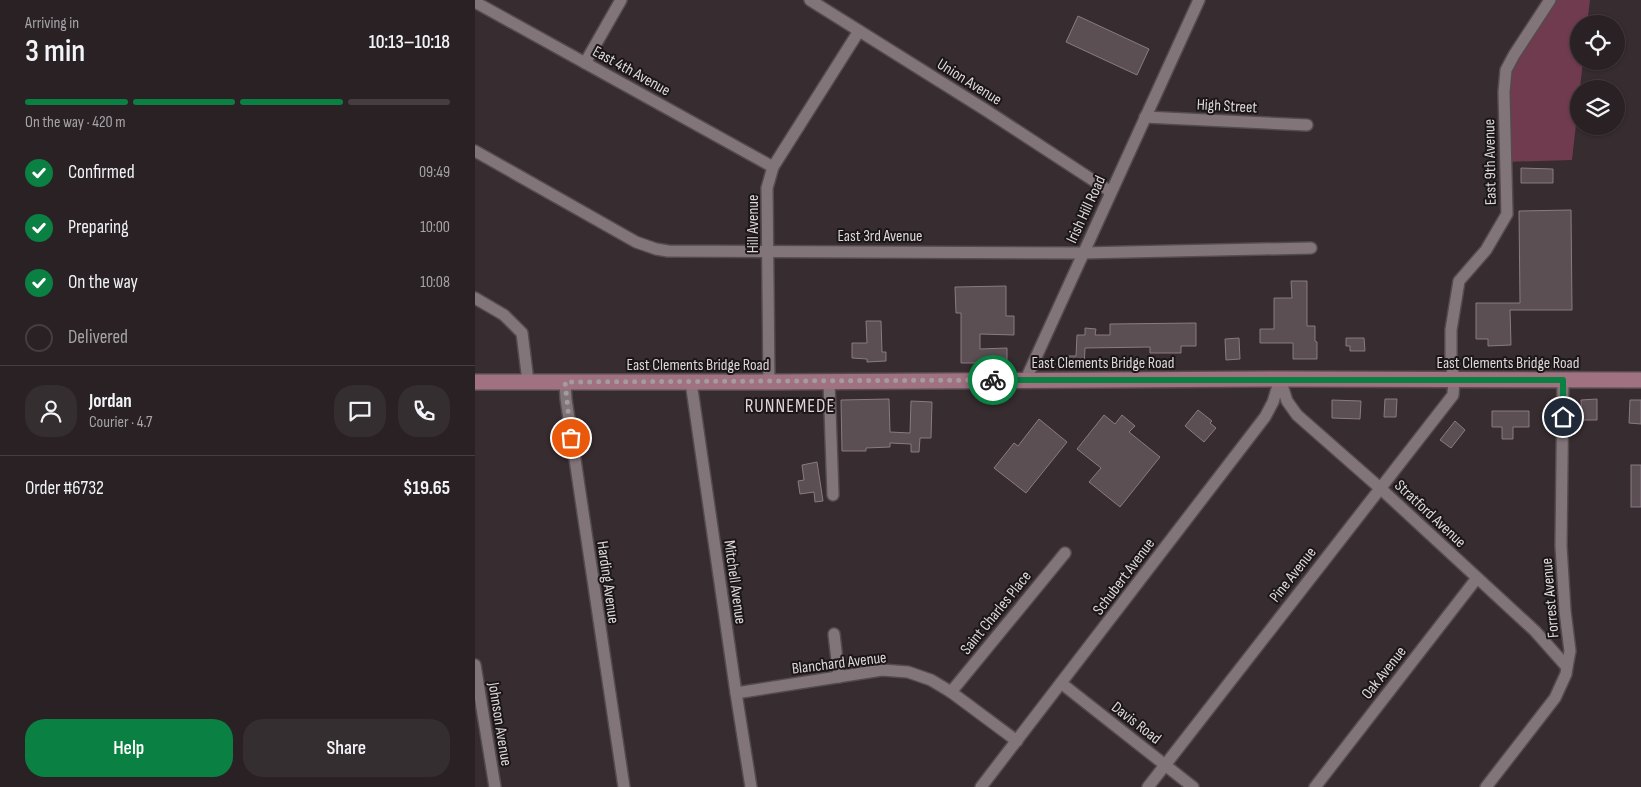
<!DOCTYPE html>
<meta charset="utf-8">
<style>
:root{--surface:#292124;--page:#352e31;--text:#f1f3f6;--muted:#a5a3a6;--line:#453e41;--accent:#0b8043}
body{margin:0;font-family:"Sofia Sans Condensed",sans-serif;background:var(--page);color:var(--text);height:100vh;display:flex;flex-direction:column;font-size:19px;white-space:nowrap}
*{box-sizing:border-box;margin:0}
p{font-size:16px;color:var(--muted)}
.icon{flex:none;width:28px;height:28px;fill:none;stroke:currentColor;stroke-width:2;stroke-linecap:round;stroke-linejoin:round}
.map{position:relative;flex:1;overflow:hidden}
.panel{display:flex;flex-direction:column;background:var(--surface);width:475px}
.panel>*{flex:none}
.buttons{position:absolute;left:1095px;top:15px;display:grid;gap:10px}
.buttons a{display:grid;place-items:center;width:55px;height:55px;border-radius:50%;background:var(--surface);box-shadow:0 1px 4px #0004,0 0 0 1px var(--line);font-size:25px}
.pin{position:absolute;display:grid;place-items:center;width:42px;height:42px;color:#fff;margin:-21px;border:2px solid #fff;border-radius:50%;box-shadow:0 1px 5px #0007}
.courier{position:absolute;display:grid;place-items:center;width:50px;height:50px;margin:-25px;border:4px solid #0b8043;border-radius:50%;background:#fff;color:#222;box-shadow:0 1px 6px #0007}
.head em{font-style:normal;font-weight:600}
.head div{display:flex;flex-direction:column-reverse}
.head{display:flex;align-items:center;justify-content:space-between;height:85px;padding:0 25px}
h1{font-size:32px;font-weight:600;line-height:38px}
.bar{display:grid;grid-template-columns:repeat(4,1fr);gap:8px 5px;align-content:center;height:60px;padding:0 25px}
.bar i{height:6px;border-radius:4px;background:var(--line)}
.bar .on{background:var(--accent)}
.bar p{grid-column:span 4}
.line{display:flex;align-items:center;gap:12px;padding:0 25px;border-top:1px solid var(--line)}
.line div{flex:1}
.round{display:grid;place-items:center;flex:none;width:52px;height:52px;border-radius:20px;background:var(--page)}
ol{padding:0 25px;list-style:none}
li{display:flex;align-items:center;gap:15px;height:55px}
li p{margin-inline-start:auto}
li .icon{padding:5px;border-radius:50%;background:var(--accent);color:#fff;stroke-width:4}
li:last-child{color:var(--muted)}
li i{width:28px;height:28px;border:2px solid var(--line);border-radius:50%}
.button{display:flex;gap:10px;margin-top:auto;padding:10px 25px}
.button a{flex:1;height:58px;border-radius:20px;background:var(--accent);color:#fff;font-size:20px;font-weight:600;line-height:58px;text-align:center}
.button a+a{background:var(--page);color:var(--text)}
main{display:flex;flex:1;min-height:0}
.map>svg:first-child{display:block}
.green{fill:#703b4f}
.building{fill:#5c4f54;stroke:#897b80}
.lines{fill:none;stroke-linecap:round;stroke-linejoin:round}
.minor-casing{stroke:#544b4e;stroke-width:14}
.major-casing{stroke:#544b4e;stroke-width:18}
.minor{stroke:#827579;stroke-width:11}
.major{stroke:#9f7181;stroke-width:15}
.done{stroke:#a49b9e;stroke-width:5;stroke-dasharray:0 9}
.route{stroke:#0b8043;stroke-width:6}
.labels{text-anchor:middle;stroke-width:4;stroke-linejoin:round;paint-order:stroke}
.street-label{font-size:16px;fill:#ded7d9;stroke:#1b1618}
.quarter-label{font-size:19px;letter-spacing:1px;fill:#e1d2d7;stroke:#1b1618}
</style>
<main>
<section class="panel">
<div class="head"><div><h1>3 min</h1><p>Arriving in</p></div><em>10:13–10:18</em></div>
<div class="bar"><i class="on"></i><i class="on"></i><i class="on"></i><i></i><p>On the way · 420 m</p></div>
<ol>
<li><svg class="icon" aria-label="check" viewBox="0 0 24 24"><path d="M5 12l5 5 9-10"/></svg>Confirmed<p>09:49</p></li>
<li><svg class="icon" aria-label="check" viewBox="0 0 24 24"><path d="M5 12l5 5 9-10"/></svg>Preparing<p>10:00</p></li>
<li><svg class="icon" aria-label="check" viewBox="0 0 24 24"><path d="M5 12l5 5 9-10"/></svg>On the way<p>10:08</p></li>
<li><i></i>Delivered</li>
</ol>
<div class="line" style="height:90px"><a class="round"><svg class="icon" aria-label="person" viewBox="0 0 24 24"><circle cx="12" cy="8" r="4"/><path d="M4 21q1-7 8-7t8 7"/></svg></a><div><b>Jordan</b><p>Courier · 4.7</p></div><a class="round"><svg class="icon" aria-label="chat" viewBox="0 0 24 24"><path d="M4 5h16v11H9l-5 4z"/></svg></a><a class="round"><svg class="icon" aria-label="phone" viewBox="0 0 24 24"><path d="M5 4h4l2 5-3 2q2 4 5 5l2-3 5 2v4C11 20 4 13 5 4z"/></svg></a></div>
<div class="line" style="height:65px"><div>Order #6732</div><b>$19.65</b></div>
<div class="button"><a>Help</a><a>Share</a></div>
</section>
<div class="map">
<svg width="1166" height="787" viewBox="0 0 1166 787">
<rect width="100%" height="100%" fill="#372c30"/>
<polygon class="green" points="1074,0 1115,0 1112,24 1104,24 1104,61 1108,61 1097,160 1029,162 1037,54"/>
<g class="building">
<polygon points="603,16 674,49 662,75 591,42"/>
<polygon points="1046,168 1078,169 1078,183 1046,183"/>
<polygon points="1096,210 1097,310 1035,310 1036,345 1013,346 1013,339 1001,339 1001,303 1045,303 1044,211"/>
<polygon points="816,281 832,281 832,326 840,326 840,341 842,342 842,359 818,359 818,343 785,343 785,329 799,329 799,298 817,298"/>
<polygon points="531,286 531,316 539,316 539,335 505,334 505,349 532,348 532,360 505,361 505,363 486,363 486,313 481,313 480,287"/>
<polygon points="391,321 406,321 407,352 411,352 411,361 392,362 392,359 377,358 377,343 392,343"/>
<polygon points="721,323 721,346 706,346 706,353 675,353 675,347 610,348 609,368 593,367 593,356 601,356 602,335 610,335 610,328 621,329 620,335 635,335 635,324"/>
<polygon points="764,338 765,359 751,360 750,339"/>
<polygon points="871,338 889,338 890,351 875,351 875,346 871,346"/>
<polygon points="414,399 415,432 435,433 436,401 457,402 456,438 445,438 444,452 436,452 436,444 415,443 415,447 391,448 391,451 367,451 366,400"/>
<polygon points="910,399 922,399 921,417 909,417"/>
<polygon points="1122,399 1122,420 1107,420 1106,400"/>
<polygon points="857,400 886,401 885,419 857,418"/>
<polygon points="1155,400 1166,400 1166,424 1154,423"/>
<polygon points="723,410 737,421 735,423 741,428 729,442 710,426"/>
<polygon points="1017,411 1054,411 1054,427 1038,427 1038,439 1027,439 1027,427 1017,427"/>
<polygon points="629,415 640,424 647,415 660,426 654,432 685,457 645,507 614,482 626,468 602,449"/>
<polygon points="564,419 592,442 551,493 519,468 539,443 543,446"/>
<polygon points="980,421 990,430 976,448 965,440"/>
<polygon points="342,462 348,501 340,502 339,492 325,494 323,481 329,480 327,465"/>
<rect x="1156" y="465" width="10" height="42"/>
</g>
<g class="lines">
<g class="minor-casing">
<g id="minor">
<polyline points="335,0 509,109 636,192"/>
<polyline points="0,2 298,167"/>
<polyline points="110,63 146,0"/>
<polyline points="670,117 832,125"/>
<polyline points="0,151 161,242 181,249 193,251 607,253 836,248"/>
<polyline points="0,298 29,315 47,333 53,381"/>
<polyline points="551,379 724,0"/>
<polyline points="805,379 812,401 822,415 905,488 1060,631 1092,667"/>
<polyline points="90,382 91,399 149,787"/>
<polyline points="216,382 261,693 276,787"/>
<polyline points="294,382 292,188 298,167 384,31"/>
<polyline points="354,382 358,495"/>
<polyline points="359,634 364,677"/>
<polyline points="0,665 20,787"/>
<polyline points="586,683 718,787"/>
<polyline points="476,692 590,553"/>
<polyline points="261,693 407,670 433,672 456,680 476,692 542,741"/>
<polyline points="506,787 790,417 798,402 805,379"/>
<polyline points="673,787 978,395 979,379 976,362 976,330 984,281 1011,250 1032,214 1029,92 1031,70 1039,55 1075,0"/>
<polyline points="840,787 1002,578"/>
<polyline points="1011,787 1080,698 1091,674 1092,667 1095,651 1090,611 1086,546 1088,380"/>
</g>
</g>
<g class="major-casing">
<polyline id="major" points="0,382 294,382 805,379 1166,380"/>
</g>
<use href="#minor" class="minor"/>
<use href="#major" class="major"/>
</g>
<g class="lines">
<polyline class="done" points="96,438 90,382 518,380"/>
<polyline class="route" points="518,380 1088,380 1088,417"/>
</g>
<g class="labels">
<g class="street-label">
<text transform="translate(157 70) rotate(29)" y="6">East 4th Avenue</text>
<text transform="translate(495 81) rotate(32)" y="6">Union Avenue</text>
<text transform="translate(752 105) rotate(3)" y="6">High Street</text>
<text transform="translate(1014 162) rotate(-91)" y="6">East 9th Avenue</text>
<text transform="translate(610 209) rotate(-65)" y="6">Irish Hill Road</text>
<text transform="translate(277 224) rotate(-90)" y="6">Hill Avenue</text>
<text x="405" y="241">East 3rd Avenue</text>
<text x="628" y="368">East Clements Bridge Road</text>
<text x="1033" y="368">East Clements Bridge Road</text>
<text x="223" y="370">East Clements Bridge Road</text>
<text transform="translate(956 513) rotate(43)" y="6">Stratford Avenue</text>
<text transform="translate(817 574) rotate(-52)" y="6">Pine Avenue</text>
<text transform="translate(648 576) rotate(-53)" y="6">Schubert Avenue</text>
<text transform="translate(134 582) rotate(82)" y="6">Harding Avenue</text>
<text transform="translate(261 582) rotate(82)" y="6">Mitchell Avenue</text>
<text transform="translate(1074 598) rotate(-95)" y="6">Forrest Avenue</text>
<text transform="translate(520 612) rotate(-51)" y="6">Saint Charles Place</text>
<text transform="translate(364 662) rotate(-7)" y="6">Blanchard Avenue</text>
<text transform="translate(908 672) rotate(-52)" y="6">Oak Avenue</text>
<text transform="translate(662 722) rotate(38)" y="6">Davis Road</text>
<text transform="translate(26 724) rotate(81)" y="6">Johnson Avenue</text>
</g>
<g class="quarter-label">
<text x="315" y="412">RUNNEMEDE</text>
</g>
</g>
</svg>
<div class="buttons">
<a><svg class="icon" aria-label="locate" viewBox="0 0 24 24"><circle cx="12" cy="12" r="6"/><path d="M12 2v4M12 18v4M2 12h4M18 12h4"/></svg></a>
<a><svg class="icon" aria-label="layers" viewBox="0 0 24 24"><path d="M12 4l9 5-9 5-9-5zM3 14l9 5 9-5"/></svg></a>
</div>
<div class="pin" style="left:96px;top:438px;background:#ea580c"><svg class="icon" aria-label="bag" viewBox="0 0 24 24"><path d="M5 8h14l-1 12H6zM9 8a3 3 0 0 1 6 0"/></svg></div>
<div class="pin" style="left:1088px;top:417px;background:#1f2937"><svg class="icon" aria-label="home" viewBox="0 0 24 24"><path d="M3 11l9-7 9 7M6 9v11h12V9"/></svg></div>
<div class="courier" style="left:518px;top:380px"><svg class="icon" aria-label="bike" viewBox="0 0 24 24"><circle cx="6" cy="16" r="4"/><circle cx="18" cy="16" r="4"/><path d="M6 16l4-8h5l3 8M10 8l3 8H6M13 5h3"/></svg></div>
</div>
</main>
